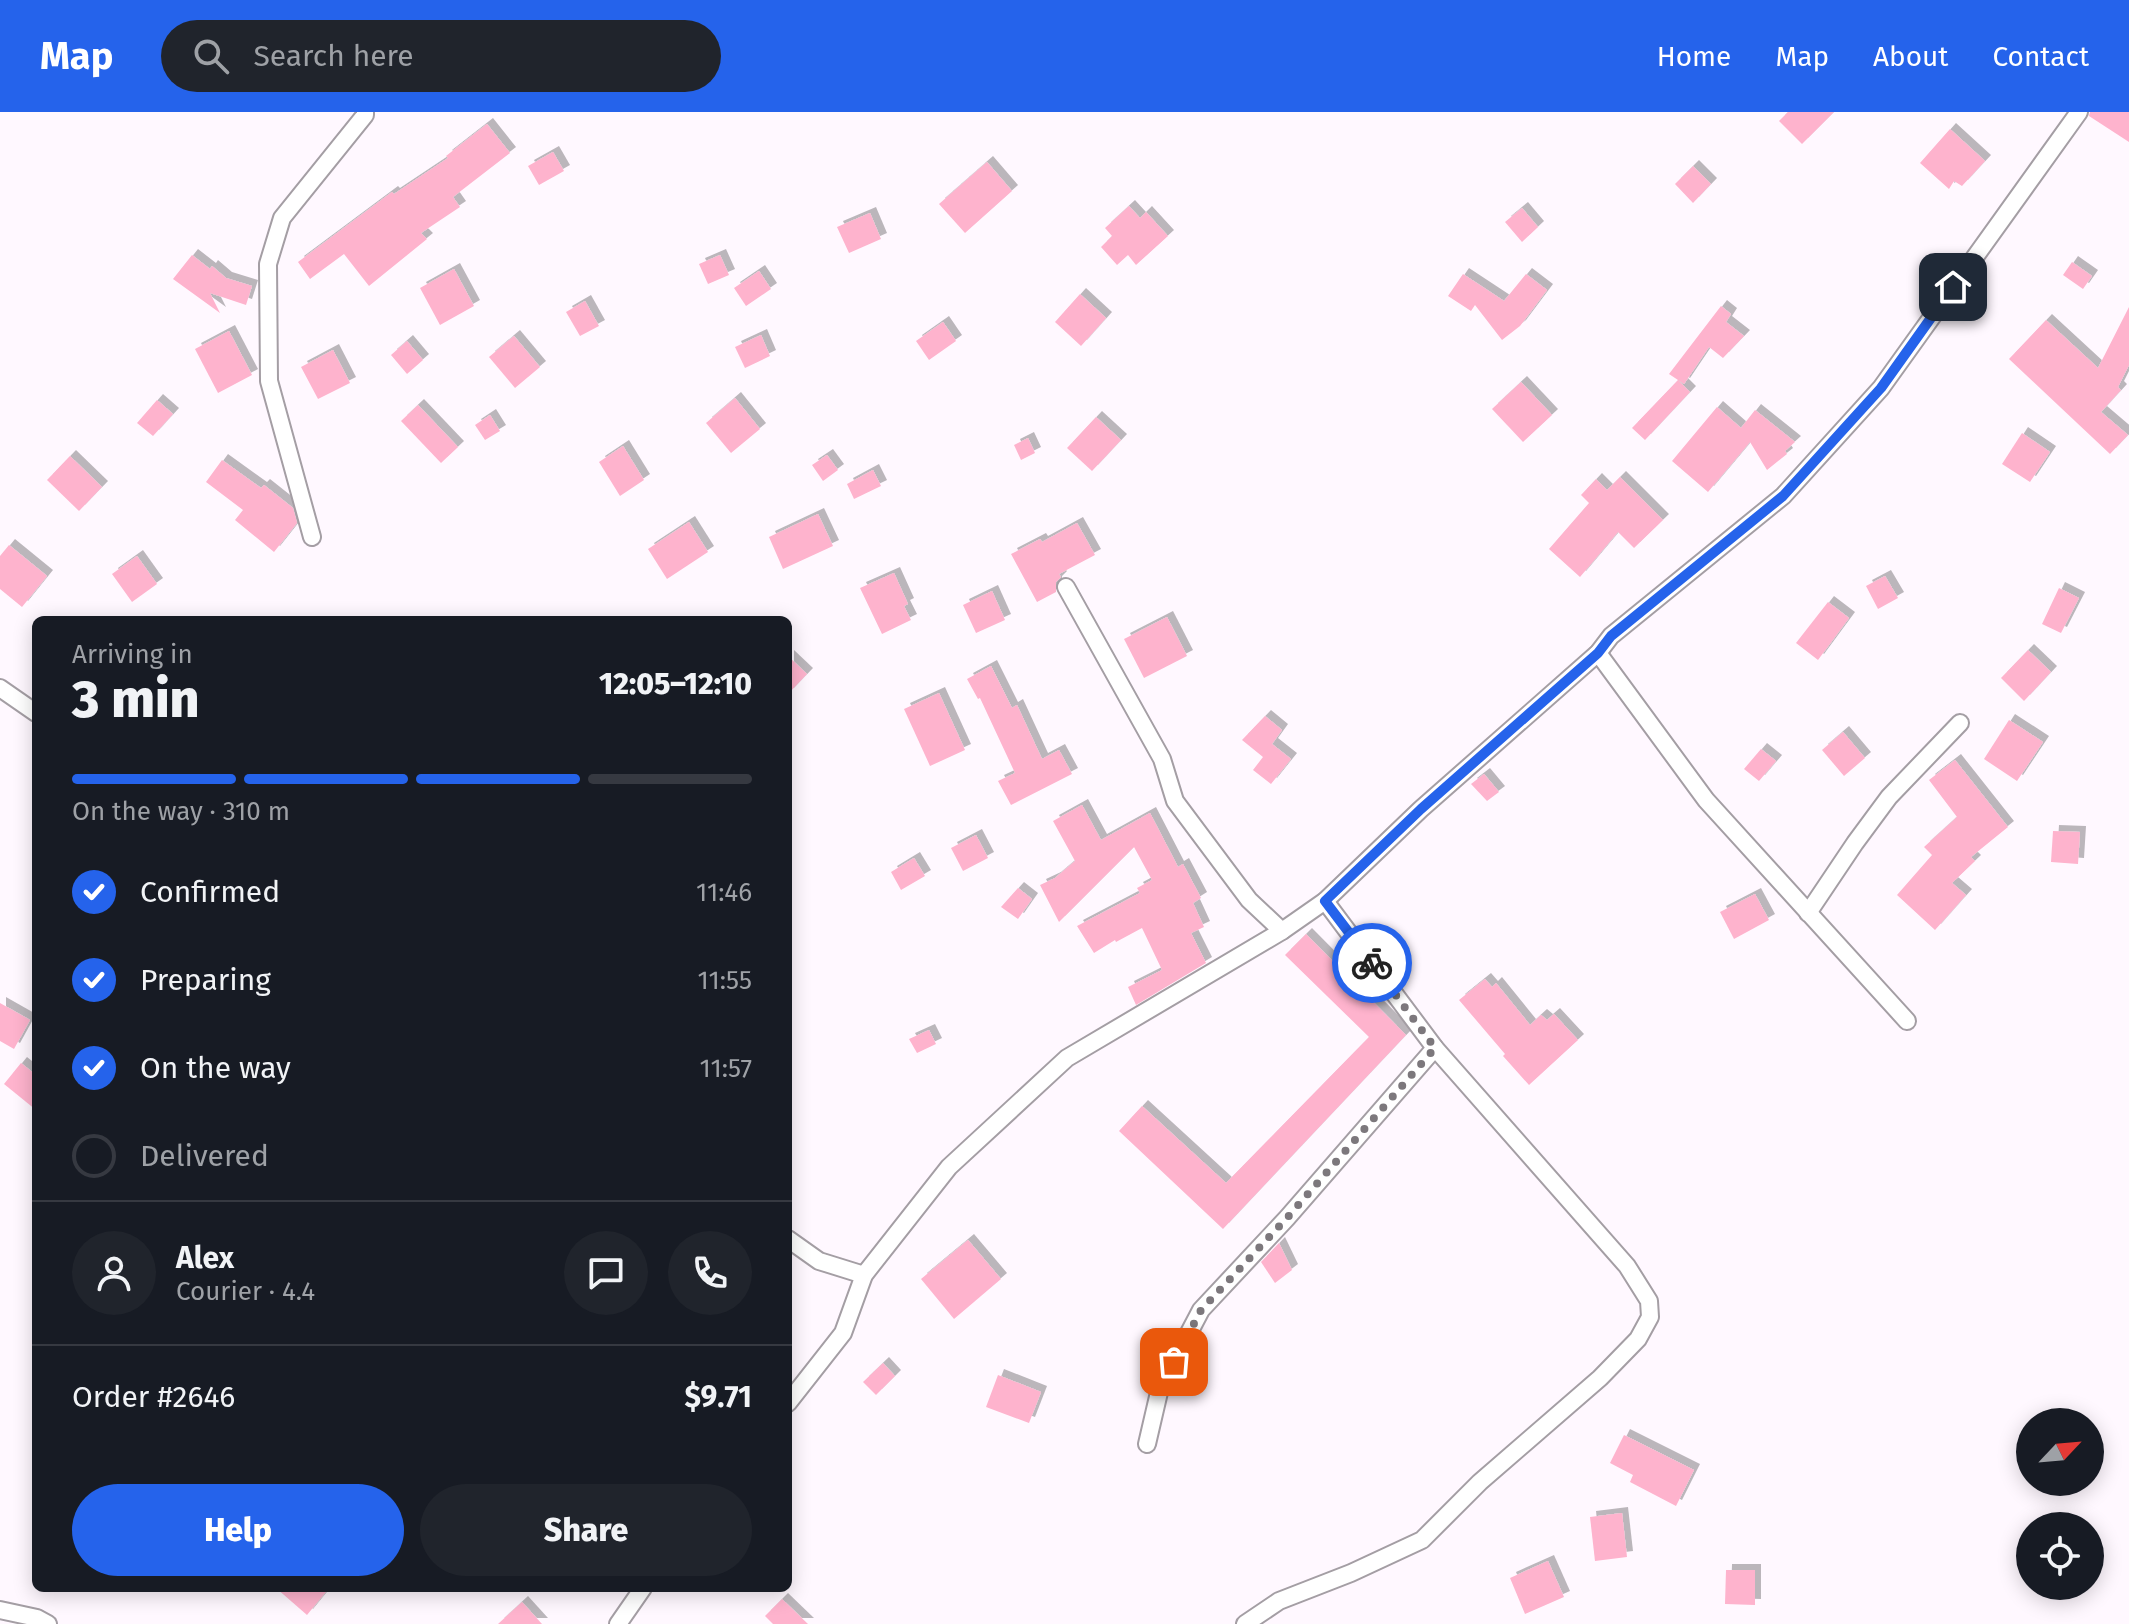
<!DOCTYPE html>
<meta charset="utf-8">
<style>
:root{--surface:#171b24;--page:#20242c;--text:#f1f3f6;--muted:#9ea1a6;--line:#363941;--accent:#2563eb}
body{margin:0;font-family:"Fira Sans",sans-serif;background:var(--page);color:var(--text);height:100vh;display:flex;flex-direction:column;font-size:30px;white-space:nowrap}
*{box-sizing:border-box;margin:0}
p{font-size:26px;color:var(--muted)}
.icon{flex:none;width:44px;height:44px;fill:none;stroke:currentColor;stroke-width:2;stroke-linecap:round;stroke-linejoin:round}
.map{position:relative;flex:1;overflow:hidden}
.sheet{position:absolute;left:32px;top:504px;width:760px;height:976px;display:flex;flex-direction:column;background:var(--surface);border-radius:12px;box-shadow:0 4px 20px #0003}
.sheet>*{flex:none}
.needle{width:52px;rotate:64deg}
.tools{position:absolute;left:2016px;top:1296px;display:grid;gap:16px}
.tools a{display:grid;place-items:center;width:88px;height:88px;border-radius:50%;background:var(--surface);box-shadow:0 4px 20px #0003;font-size:40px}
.pin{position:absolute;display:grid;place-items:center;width:68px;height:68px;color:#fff;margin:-34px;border-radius:16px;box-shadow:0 4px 12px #0006}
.courier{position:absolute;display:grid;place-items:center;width:80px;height:80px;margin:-40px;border:6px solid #2563eb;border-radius:50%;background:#fff;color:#222;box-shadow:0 2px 10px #0007}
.headline em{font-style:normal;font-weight:800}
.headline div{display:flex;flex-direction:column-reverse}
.headline{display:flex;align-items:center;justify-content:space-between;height:136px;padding:0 40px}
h1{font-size:52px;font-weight:800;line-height:60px}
.bar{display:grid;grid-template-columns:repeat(4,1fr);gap:12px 8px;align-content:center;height:96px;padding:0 40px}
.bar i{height:10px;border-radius:6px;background:var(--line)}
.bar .on{background:var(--accent)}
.bar p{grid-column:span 4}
.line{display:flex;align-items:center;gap:20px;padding:0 40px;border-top:2px solid var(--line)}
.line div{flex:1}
.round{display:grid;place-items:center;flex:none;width:84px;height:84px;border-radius:42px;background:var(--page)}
ol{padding:0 40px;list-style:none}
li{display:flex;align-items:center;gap:24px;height:88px}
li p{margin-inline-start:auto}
li .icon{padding:8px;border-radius:50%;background:var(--accent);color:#fff;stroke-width:4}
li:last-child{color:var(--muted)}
li i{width:44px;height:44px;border:4px solid var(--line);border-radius:50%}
.action{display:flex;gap:16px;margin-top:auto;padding:16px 40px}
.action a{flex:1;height:92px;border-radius:48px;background:var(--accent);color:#fff;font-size:32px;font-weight:800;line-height:92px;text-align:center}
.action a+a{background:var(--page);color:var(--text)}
header{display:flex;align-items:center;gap:48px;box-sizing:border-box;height:112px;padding:0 40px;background:var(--accent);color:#fff}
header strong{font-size:38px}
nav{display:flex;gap:44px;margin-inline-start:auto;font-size:28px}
.search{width:560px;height:72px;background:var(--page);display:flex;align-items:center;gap:20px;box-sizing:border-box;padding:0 28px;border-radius:44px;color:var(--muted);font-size:30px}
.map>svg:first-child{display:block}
.building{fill:#feb3cd;filter:url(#shadow)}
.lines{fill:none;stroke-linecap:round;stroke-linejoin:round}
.minor-casing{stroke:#a49ea4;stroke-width:20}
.minor{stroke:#fff;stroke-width:16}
.done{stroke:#7c787c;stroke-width:8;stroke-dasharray:0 14.4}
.route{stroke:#2563eb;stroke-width:10}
</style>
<header>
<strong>Map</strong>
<div class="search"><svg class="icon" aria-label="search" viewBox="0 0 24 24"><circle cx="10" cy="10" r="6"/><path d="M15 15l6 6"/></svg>Search here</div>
<nav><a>Home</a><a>Map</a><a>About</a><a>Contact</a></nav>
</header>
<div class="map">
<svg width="2129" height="1512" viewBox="0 0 2129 1512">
<defs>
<filter id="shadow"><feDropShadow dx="6" dy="-6" stdDeviation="0" flood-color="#0004"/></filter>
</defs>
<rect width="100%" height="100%" fill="#fff8ff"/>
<g class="building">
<polygon points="1788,0 1834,0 1802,32 1779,9"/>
<polygon points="2090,0 2129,0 2129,30 2089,4"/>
<polygon points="487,12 510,41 453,85 460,95 421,121 427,127 369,174 344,142 310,167 298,150 392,80 394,82 448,46 446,44"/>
<polygon points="1950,17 1985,49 1962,74 1954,69 1949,77 1920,51"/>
<polygon points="553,40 564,59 539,73 528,54"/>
<polygon points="987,50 1012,79 965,121 939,92"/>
<polygon points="1693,54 1711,72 1693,91 1675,72"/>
<polygon points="1129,94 1140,106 1146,100 1168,124 1136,153 1128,143 1117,153 1101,135 1112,124 1105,116"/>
<polygon points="1522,96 1538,115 1522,130 1505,110"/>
<polygon points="870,101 881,127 849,141 837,115"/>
<polygon points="192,143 210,157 212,154 226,166 252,174 246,193 210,181 220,201 173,167"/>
<polygon points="720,143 729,163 708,172 699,152"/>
<polygon points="2072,150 2092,164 2083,177 2063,163"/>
<polygon points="454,157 474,194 440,213 420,176"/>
<polygon points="759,159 771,177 746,194 734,176"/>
<polygon points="1463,162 1504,189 1526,162 1547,178 1520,214 1502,228 1475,193 1471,199 1448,184"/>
<polygon points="1080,182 1106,206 1081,234 1055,210"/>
<polygon points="585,189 599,214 580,224 566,200"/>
<polygon points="1721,194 1731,202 1726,210 1744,224 1723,246 1709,235 1684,272 1678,268 1690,280 1645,328 1632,316 1678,268 1669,262"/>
<polygon points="2129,195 2129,253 2118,275 2121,278 2101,300 2128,323 2110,342 2009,247 2046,208 2098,256"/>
<polygon points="943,210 956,229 929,248 916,229"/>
<polygon points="229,219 252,263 218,281 195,237"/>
<polygon points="761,223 770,244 745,256 735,235"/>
<polygon points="514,224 540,255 515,276 489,245"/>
<polygon points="407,229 423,248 407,262 391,243"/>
<polygon points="333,238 350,271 318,287 301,255"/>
<polygon points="1521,270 1552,303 1523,330 1492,297"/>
<polygon points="735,286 760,317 731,341 706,311"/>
<polygon points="157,288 173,302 153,324 137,311"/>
<polygon points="418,293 458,335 441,351 401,309"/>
<polygon points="1717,295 1741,316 1755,298 1795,330 1785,339 1787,342 1767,358 1750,330 1708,380 1672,349"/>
<polygon points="490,303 500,319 485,328 475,313"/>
<polygon points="1096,305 1121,328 1092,359 1067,336"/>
<polygon points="2022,321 2050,340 2030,370 2002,352"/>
<polygon points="1028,326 1035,341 1021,348 1014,333"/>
<polygon points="623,334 644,368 620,384 599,350"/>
<polygon points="827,343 838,358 823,369 812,353"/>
<polygon points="70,344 102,375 79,399 47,368"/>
<polygon points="222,348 261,376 264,373 293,396 297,411 274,440 235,408 243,398 206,370"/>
<polygon points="873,358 881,374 854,387 847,372"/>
<polygon points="1620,365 1663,408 1634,436 1618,420 1580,465 1549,437 1589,391 1581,383 1596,367 1607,378"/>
<polygon points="818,402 833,434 783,457 769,425"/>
<polygon points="689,410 708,440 667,467 648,437"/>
<polygon points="1077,411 1095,443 1059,462 1061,465 1056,470 1056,480 1037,490 1011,442 1040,427 1042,430"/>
<polygon points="9,433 47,464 22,495 0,477 0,444"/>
<polygon points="137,444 157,472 132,490 112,462"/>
<polygon points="894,461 908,492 904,494 911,508 882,522 860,476"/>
<polygon points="1885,464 1898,486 1878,497 1866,474"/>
<polygon points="2059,476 2079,486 2061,521 2042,512"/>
<polygon points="992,479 1005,508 976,521 963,493"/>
<polygon points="1828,490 1849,506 1818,548 1796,531"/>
<polygon points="1167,505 1187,544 1144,566 1124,527"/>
<polygon points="2028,538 2051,560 2024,589 2001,566"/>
<polygon points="788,544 807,562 788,582"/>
<polygon points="991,554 1012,596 1017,593 1042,647 1059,638 1072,662 1011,693 998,669 1015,661 980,586 978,587 967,567"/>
<polygon points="939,581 965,638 930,654 904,597"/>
<polygon points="1265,604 1282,618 1272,632 1291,647 1271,672 1253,658 1263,645 1242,628"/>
<polygon points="2009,608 2043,630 2017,669 1984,647"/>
<polygon points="1843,620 1865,646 1844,664 1822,638"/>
<polygon points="1761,637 1776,649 1759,669 1744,657"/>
<polygon points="1955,648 2008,715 1971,745 1975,749 1952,771 1966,783 1935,818 1897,783 1932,743 1924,735 1957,705 1929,668"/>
<polygon points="1484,662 1499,680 1487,689 1471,672"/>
<polygon points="1082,693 1101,728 1150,701 1178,755 1183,752 1201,786 1193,791 1204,815 1191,821 1206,851 1136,893 1128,875 1162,858 1142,816 1116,830 1115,828 1094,841 1077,814 1140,781 1137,776 1152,768 1134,735 1059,810 1040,773 1055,766 1075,749 1053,709"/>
<polygon points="2053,719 2080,720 2078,752 2051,750"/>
<polygon points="976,723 988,746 963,759 951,736"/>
<polygon points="914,746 925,764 901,778 891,760"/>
<polygon points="1018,776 1032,787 1018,807 1001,795"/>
<polygon points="1755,782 1769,808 1734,827 1720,800"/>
<polygon points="1306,822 1406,923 1223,1117 1119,1019 1142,994 1226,1071 1369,925 1285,843"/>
<polygon points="1485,867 1492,875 1496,871 1530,913 1541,903 1547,908 1554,902 1578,928 1529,973 1503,944 1505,942 1459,888"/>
<polygon points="0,891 30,908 14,937 0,929"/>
<polygon points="929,918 936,932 917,941 909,927"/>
<polygon points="21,951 36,963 36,998 4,972"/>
<polygon points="968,1128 1001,1167 954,1207 921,1167"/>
<polygon points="1279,1131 1292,1158 1275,1171 1261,1150"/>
<polygon points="883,1251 895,1264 876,1283 863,1270"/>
<polygon points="998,1263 1041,1280 1029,1311 986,1295"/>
<polygon points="1624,1323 1694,1358 1676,1394 1630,1370 1633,1363 1610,1351"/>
<polygon points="1622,1401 1627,1445 1595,1449 1590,1405"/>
<polygon points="1548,1449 1564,1485 1525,1502 1510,1466"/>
<polygon points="1726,1458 1755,1458 1755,1493 1725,1492"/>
<polygon points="276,1476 329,1476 307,1503"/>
<polygon points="782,1487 808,1512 773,1512 765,1504"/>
<polygon points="522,1490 542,1512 498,1512"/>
</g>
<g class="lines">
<g class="minor-casing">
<g id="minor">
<polyline points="312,425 269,269 268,152 282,106 365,3 365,0"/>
<polyline points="1066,475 1162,647 1175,689 1249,788 1282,819"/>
<polyline points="1598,541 1706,688 1907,909"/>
<polyline points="0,576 36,601"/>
<polyline points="1808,801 1855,731 1889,685 1960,611"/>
<polyline points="788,1127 819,1149 864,1163"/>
<polyline points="788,1291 843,1221 864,1163 949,1055 1067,946 1282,819 1325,789 1421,697 1598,541 1611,524 1783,384 1881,276 2079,0"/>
<polyline points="1147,1332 1160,1276 1201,1198 1287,1106 1435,936"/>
<polyline points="0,1498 37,1506 48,1512"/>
<polyline points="618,1512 643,1476"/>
<polyline points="1245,1512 1279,1489 1351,1461 1422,1428 1480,1370 1600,1266 1638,1227 1650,1205 1649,1189 1627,1154 1435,936 1325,789"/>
</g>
</g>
<use href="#minor" class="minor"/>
</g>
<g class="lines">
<polyline class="done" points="1174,1250 1201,1198 1287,1106 1435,936 1372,851"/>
<polyline class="route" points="1372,851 1325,789 1421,697 1598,541 1611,524 1783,384 1881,276 1953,175"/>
</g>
</svg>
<div class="tools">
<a><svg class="needle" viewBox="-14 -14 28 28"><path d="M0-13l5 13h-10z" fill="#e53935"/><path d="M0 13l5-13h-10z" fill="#9ea1a6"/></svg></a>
<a><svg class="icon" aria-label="locate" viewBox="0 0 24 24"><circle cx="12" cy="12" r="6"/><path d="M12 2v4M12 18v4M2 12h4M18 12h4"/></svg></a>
</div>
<div class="pin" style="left:1174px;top:1250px;background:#ea580c"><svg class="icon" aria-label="bag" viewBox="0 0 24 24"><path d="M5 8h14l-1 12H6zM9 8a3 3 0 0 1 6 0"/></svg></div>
<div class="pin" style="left:1953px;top:175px;background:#1f2937"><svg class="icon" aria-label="home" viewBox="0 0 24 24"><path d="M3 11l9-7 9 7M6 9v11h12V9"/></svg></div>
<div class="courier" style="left:1372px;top:851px"><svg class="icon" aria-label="bike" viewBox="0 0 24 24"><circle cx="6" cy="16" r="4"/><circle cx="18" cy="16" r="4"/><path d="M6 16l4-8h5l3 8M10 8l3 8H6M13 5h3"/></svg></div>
<section class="sheet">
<div class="headline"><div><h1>3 min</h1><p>Arriving in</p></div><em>12:05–12:10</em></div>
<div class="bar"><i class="on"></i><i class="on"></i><i class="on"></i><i></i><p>On the way · 310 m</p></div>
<ol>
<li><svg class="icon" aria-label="check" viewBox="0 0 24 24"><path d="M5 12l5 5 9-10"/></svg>Confirmed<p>11:46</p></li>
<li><svg class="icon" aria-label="check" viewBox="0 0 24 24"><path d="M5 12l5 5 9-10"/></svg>Preparing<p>11:55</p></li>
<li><svg class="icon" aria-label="check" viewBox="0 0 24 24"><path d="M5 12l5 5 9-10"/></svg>On the way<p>11:57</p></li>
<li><i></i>Delivered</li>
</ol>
<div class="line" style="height:144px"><a class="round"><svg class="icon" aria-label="person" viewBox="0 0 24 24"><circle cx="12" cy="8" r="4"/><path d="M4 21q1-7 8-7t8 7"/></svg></a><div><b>Alex</b><p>Courier · 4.4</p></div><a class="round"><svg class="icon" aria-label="chat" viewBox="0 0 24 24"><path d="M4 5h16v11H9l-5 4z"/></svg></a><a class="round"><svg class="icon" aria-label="phone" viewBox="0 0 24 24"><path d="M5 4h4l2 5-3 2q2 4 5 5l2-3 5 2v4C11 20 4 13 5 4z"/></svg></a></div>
<div class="line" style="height:104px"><div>Order #2646</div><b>$9.71</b></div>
<div class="action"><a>Help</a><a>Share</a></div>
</section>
</div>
